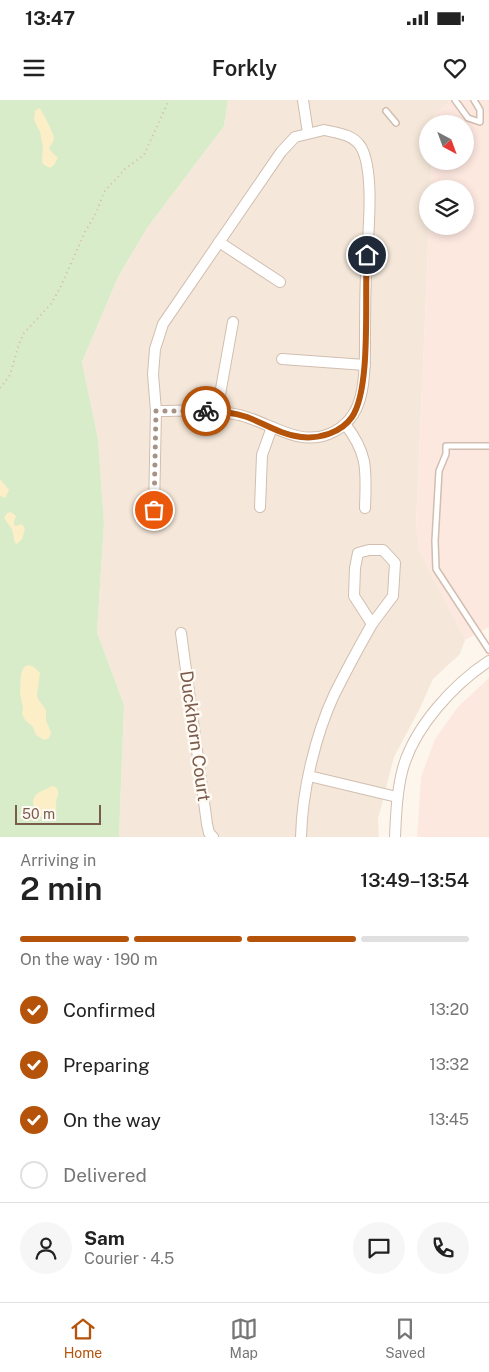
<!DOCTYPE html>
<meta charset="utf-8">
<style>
:root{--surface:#fff;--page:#f6f6f6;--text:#222;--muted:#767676;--line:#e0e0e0;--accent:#b45309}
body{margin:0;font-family:"Public Sans",sans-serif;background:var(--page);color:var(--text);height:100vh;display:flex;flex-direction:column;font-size:19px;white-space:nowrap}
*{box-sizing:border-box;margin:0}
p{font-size:16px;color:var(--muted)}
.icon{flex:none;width:28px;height:28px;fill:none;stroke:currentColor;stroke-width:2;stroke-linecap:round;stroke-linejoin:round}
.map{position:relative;height:737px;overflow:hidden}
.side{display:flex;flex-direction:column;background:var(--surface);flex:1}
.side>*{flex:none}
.needle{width:32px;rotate:139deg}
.fabs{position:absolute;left:419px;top:15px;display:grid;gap:10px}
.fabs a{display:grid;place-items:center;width:55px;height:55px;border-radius:50%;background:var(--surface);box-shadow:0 2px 8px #0003;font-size:25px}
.scale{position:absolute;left:15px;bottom:12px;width:86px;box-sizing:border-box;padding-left:5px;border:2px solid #7a5c4d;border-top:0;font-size:14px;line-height:18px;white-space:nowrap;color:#7a5c4d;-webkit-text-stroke:4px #fffaf3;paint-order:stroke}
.pin{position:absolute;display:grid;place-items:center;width:42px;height:42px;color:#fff;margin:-21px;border:2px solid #fff;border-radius:50%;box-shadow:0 1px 5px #0007}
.courier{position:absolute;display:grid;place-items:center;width:50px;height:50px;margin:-25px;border:4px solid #b45309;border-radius:50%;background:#fff;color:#222;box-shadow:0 1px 6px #0007}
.head em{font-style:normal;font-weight:600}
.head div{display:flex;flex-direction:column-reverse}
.head{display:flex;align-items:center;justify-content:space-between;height:85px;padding:0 20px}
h1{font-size:32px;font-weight:600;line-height:38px}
.bar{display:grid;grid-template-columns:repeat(4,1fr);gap:8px 5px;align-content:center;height:60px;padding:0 20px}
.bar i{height:6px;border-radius:4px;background:var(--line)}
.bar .on{background:var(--accent)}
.bar p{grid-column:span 4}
.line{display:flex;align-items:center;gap:12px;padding:0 20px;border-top:1px solid var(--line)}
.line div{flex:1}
.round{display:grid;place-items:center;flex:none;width:52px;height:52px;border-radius:26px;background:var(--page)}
ol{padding:0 20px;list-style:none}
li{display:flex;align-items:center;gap:15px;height:55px}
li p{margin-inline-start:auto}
li .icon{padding:5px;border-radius:50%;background:var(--accent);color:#fff;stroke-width:4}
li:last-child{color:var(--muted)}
li i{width:28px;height:28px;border:2px solid var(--line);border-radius:50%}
.status{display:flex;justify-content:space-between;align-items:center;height:35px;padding:0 25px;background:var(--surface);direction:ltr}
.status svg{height:14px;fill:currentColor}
header{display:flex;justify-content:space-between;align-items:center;height:65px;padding:0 20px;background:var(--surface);font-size:22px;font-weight:600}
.dock{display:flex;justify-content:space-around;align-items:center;height:70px;border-top:1px solid var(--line);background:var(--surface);font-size:14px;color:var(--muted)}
.dock a{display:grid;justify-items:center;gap:2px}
.dock .on{color:var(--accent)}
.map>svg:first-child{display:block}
.residential{fill:#f5e8da}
.commercial{fill:#fde8e0}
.green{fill:#d8ecc9}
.sand{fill:#fcefc7}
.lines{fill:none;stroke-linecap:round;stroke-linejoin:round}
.service-casing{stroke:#d1beb0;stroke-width:8}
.minor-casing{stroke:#d1beb0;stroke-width:12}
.path{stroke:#d9b8a5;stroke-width:2;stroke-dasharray:1 4;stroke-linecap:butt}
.service{stroke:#fff;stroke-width:5}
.minor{stroke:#fff;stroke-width:10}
.done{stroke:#a89285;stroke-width:5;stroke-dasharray:0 9}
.route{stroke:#b45309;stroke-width:6}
.labels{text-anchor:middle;stroke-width:5;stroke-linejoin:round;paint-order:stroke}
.street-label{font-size:18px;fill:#7a5c4d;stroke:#fffaf3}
</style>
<div class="status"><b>13:47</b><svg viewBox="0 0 49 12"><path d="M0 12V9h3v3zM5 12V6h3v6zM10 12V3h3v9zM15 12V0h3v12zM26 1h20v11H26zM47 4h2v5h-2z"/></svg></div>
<header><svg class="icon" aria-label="menu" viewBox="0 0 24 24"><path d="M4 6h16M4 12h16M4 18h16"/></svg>Forkly<svg class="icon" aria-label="heart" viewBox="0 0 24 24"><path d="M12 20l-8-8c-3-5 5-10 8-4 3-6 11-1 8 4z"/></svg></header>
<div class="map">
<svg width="489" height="737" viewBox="0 0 489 737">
<rect width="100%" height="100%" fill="#fdf6ec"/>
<polygon class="residential" points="228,0 448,0 449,2 434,15 433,24 428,24 428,61 432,61 430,89 428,89 428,126 429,126 416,427 465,540 460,554 433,579 420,608 394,657 378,719 379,737 119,737 124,605 97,532 104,423 98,339 82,262 118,177 147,128 224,26"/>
<g class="commercial">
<polygon points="448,0 489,0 489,527 465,540 419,451 416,427 429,126 465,126 465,89 430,89 432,61 465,61 465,24 433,24 434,15 449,2"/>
<polygon points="489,578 489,737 417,737 421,677 435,639 458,607"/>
</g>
<polygon class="green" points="0,0 228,0 224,26 147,128 118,177 82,262 98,339 104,423 97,532 124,605 119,737 0,737"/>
<g class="sand">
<path d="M 39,8 C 42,10 54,34 54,38 C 54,42 50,46 49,49 L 58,58 L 54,65 L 50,68 L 43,64 L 42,61 L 43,47 L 40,32 L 34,20 L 35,11 Z"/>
<polygon points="0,379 9,390 5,398 0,396"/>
<polygon points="11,412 16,416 14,422 14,425 16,426 22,424 25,429 22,439 17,444 15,443 12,429 4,418 7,413"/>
<polygon points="28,565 34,567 40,573 37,594 38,599 46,610 46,620 51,633 49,638 44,640 36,635 33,627 25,620 22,614 23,607 20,593 21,574 24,567"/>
<path d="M 51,686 L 56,687 C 60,693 58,695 56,702 C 56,705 57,710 55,714 C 50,730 23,706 37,694 C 41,690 47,690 51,686 Z"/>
</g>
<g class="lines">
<g class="service-casing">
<g id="service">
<polyline points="455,0 468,18 480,22 480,10 474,0"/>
<polyline points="386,11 396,23"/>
<polyline points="489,346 446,346 446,354 439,371 435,441 436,469 489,550"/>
</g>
</g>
<g class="minor-casing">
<g id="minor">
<polyline points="303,0 308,33"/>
<path d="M 324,30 C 337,33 353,34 361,47 C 376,73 367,144 366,174 C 365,198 365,222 365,246 C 365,262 365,279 361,295 C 357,313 346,327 329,334 C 300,346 273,325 246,317 C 238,314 229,313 220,312 C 200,309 177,311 156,311 L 153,274 L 155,249 L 163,224 L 281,52 L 295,37 Z"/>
<polyline points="219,142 280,182"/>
<polyline points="282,259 365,265"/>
<polyline points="217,311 233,222"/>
<path d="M 345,324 C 369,355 366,371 365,408"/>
<polyline points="260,407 262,355 272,327"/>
<polyline points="154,410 156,311"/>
<polygon points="369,450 383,450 395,463 393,496 372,524 354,496 355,468 358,453"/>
<polyline points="181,533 207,724 209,733 213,737"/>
<polyline points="309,676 397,697"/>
<path d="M 301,737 C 302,692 315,636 334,595 C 346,571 359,547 372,524"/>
<path d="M 395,737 C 396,714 397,690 403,668 C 415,626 454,584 489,561"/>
</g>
</g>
<polyline class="path" points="0,288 10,275 19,244 24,233 51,204 60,188 85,132 96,113 104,92 125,69 144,55 169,0"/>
<use href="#service" class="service"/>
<use href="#minor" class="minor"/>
</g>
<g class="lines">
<polyline class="done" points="154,410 156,311 206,311"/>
<path class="route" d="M 206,311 C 219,311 235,313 247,317 C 265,324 282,335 301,337 C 319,339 341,333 352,317 C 372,287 364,194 367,155"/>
</g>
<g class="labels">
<g class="street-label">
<text transform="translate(195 636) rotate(82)" y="6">Duckhorn Court</text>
</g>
</g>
</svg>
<div class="fabs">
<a><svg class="needle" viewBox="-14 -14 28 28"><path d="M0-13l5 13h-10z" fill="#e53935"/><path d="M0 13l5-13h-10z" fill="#767676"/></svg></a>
<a><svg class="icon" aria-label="layers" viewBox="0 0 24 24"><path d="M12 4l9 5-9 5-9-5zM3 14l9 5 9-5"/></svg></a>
</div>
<div class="scale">50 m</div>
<div class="pin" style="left:154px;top:410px;background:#ea580c"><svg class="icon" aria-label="bag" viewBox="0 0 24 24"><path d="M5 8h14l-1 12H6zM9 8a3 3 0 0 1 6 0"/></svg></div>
<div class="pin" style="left:367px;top:155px;background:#1f2937"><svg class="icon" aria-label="home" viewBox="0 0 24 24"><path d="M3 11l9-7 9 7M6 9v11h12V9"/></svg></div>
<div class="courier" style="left:206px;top:311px"><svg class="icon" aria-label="bike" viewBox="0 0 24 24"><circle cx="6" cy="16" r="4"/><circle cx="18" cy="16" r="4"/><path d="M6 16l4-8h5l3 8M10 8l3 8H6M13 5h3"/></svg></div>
</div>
<section class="side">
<div class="head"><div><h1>2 min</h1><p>Arriving in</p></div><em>13:49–13:54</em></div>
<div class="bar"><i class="on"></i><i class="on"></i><i class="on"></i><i></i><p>On the way · 190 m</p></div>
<ol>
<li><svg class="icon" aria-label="check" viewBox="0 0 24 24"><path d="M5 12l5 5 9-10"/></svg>Confirmed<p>13:20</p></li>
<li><svg class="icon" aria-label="check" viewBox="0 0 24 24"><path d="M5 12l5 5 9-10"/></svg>Preparing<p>13:32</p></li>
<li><svg class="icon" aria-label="check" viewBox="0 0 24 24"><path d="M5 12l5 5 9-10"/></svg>On the way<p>13:45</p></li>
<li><i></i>Delivered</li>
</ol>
<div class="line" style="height:90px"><a class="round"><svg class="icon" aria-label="person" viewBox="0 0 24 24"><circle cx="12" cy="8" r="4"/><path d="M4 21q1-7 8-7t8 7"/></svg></a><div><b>Sam</b><p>Courier · 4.5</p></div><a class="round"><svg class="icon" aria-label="chat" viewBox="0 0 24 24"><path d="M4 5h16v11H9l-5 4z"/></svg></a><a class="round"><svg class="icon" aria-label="phone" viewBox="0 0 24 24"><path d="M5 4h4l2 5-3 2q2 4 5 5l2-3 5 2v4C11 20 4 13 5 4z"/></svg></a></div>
</section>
<nav class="dock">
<a class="on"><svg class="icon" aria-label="home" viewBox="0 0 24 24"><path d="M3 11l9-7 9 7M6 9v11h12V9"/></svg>Home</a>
<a><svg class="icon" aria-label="map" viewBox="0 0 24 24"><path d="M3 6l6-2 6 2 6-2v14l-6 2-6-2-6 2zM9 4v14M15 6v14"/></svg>Map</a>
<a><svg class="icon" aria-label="saved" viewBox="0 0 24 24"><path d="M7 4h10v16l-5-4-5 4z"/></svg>Saved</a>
</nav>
